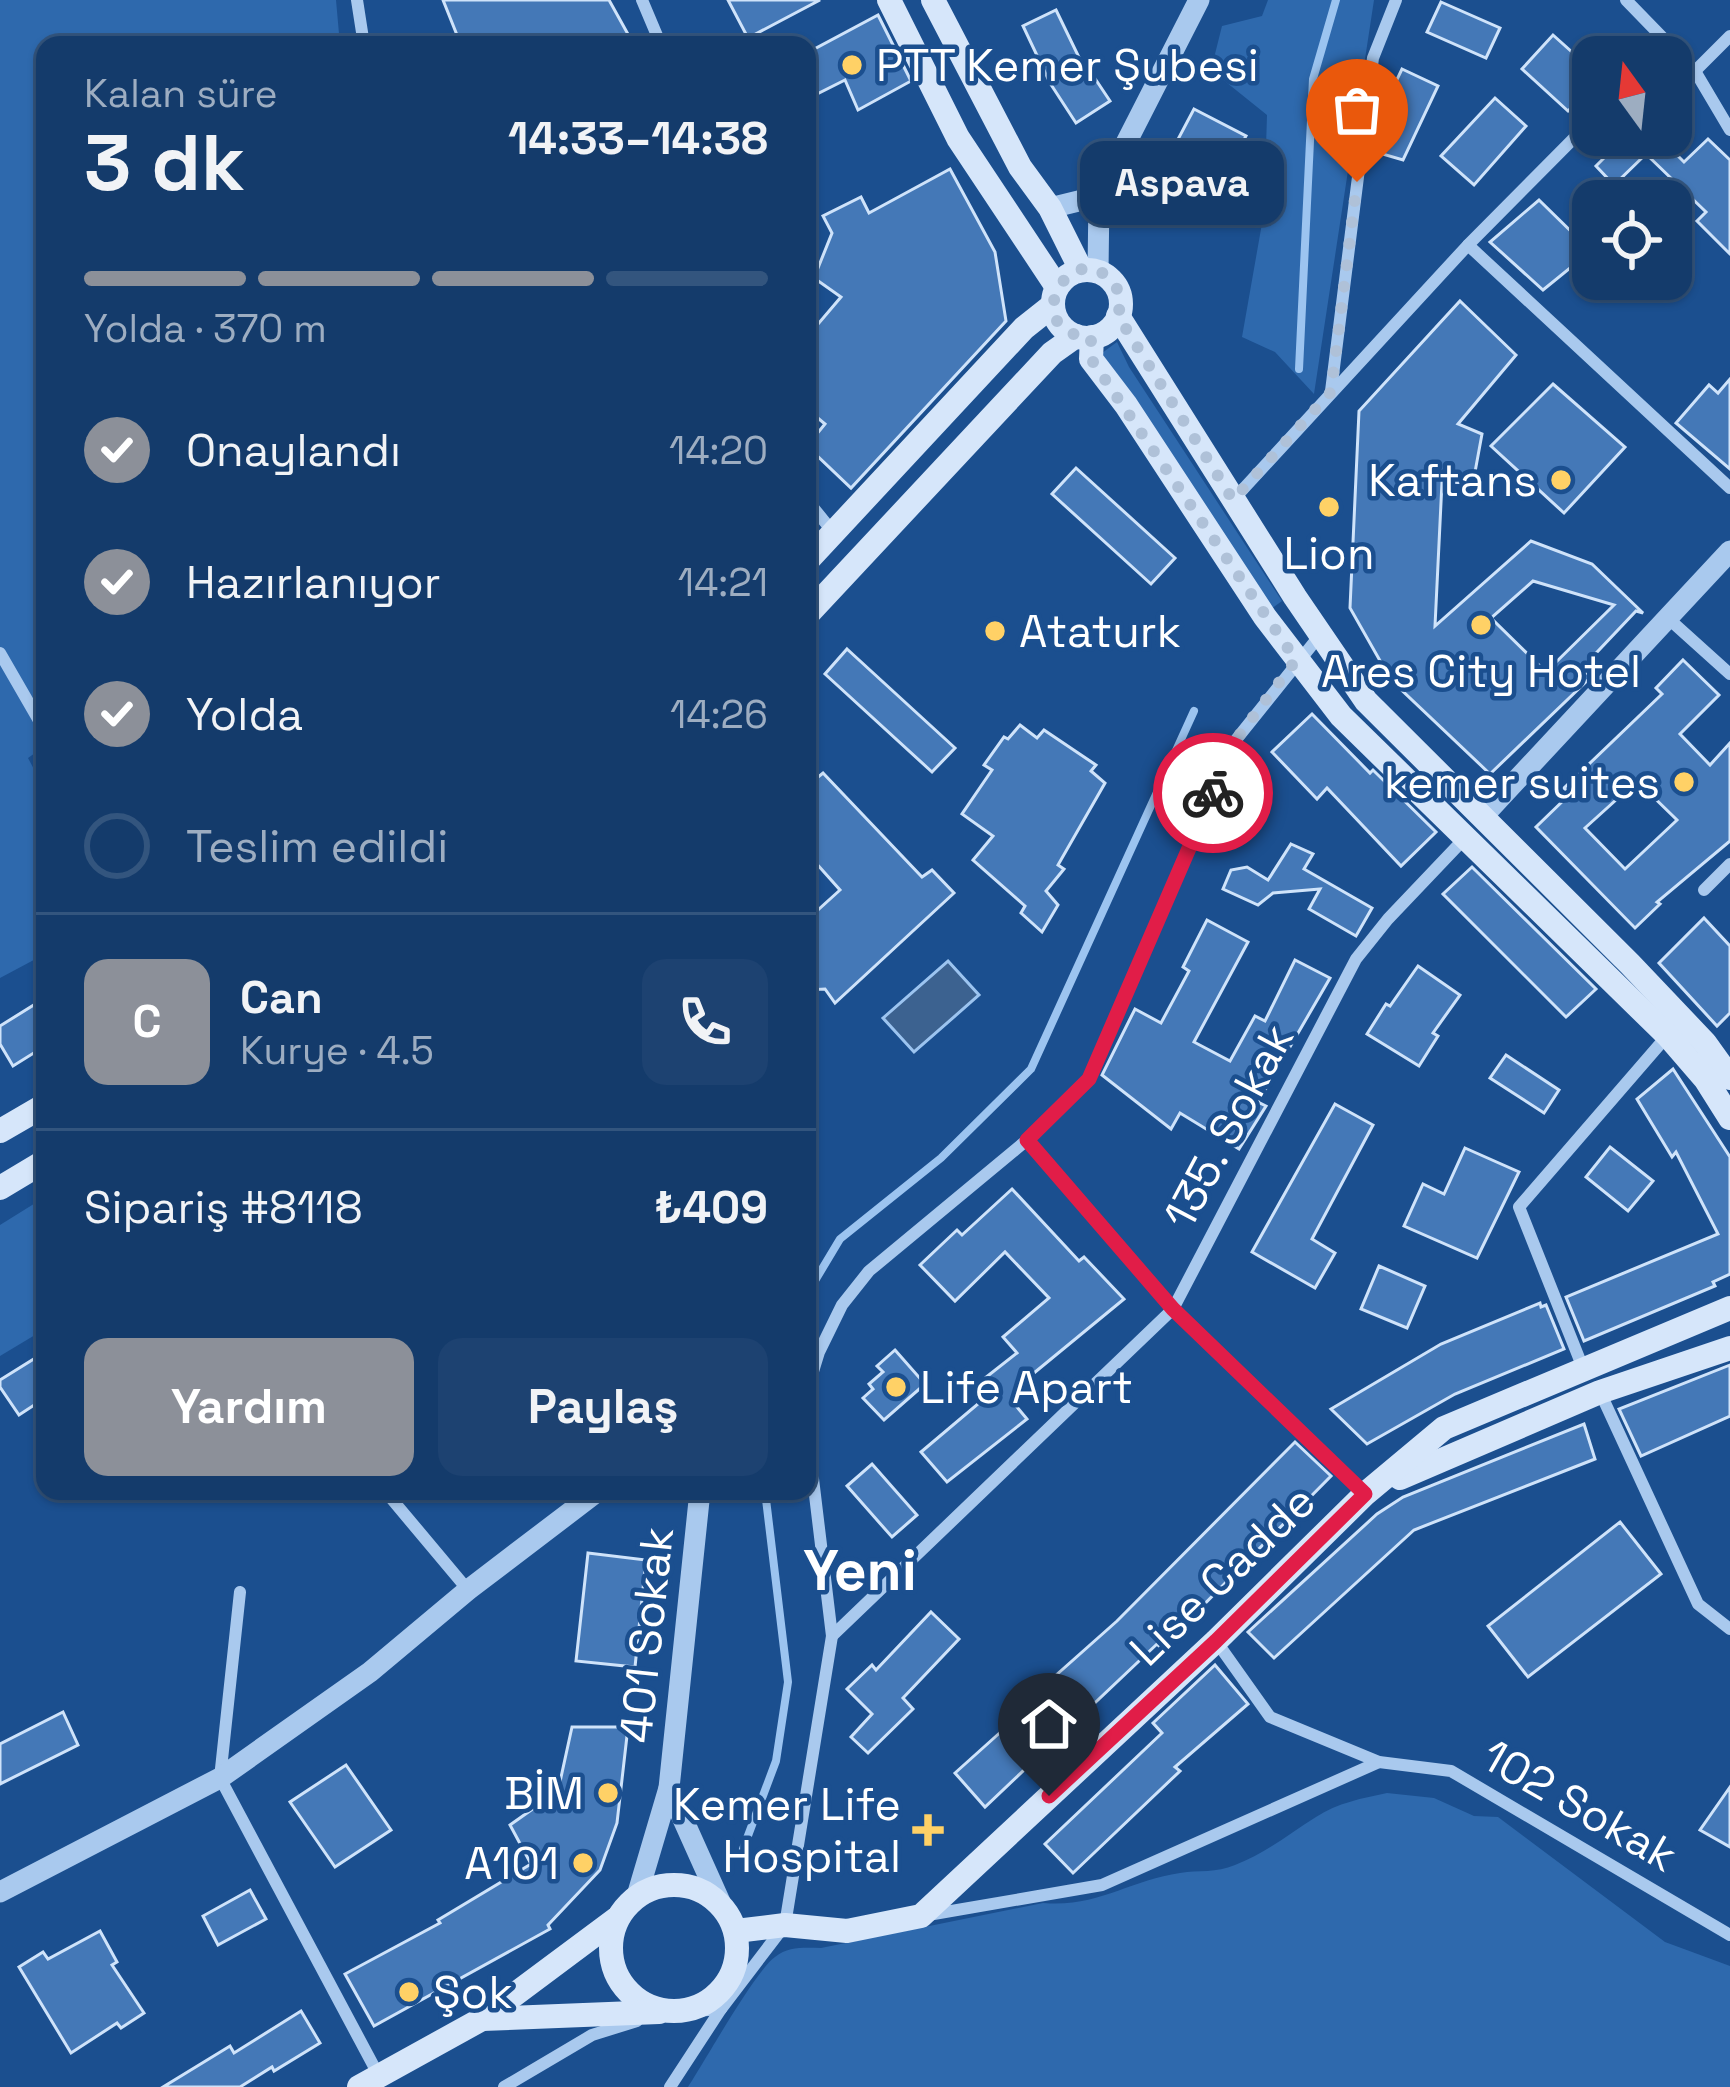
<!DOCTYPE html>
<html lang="tr">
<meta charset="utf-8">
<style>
:root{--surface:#143b6b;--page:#1d4271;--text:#f1f3f6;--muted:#9dadc1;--line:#33557e;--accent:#8c9099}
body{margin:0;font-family:"Space Grotesk",sans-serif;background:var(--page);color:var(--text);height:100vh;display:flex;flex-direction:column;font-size:45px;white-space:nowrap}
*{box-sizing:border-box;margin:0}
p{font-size:39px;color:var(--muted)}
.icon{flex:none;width:66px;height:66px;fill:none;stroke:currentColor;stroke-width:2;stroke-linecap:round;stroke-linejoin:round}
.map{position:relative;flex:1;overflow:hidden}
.details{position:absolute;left:36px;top:36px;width:780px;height:1464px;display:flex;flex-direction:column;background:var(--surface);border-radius:24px;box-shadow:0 3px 9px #0004,0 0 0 3px var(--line)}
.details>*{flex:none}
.needle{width:78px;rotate:345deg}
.controls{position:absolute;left:1572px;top:36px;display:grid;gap:24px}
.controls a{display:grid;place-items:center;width:120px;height:120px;border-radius:24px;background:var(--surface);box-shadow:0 3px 9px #0004,0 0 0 3px var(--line);font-size:60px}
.pin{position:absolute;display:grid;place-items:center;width:102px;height:102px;color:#fff;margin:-123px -51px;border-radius:50% 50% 50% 0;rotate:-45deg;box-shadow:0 0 12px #0007}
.pin .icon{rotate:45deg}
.courier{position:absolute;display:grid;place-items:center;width:120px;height:120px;margin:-60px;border:9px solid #e11d48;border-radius:50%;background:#fff;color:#222;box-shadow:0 3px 15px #0007}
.bubble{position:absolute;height:84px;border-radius:24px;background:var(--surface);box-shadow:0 3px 9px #0004,0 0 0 3px var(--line);font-size:39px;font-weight:700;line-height:84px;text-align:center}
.summary em{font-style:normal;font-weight:700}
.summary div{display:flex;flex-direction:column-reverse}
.summary{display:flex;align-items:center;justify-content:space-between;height:204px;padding:0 48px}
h1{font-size:78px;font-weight:700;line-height:90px}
.bar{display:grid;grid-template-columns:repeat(4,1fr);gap:18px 12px;align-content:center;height:144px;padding:0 48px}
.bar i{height:15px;border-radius:9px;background:var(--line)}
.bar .active{background:var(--accent)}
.bar p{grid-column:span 4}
.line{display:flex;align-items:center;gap:30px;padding:0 48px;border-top:3px solid var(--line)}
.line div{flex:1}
.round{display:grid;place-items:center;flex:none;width:126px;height:126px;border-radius:24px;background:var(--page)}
ol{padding:0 48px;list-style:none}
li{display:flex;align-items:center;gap:36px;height:132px}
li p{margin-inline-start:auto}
li .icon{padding:12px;border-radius:50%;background:var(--accent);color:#fff;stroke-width:4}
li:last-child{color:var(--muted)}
li i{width:66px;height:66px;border:6px solid var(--line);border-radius:50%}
.cta{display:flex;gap:24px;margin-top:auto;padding:24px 48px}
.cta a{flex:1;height:138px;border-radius:24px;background:var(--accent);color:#fff;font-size:48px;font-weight:700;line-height:138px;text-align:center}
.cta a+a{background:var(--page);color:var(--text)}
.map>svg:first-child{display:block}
.green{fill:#2e69ad}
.water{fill:#3c6290;stroke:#9cc4f0;stroke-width:3}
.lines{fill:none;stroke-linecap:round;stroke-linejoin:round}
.stream{stroke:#9cc4f0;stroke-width:8}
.building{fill:#4478b7;stroke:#cfe3fa;stroke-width:3;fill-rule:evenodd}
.minor{stroke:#a9c9ee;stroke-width:12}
.tertiary{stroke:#a9c9ee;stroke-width:21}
.secondary{stroke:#d6e6fa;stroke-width:24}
.done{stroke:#afc1d8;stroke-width:12;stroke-dasharray:0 21.6}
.route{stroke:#e11d48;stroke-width:15}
.poi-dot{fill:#ffd166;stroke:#1b4f8f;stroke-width:4.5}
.labels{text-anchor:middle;stroke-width:9;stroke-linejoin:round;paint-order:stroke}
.poi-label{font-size:45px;fill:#fff;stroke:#1b4f8f;text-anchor:end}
.street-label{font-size:45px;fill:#fff;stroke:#1b4f8f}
.district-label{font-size:57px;font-weight:bold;fill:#fff;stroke:#1b4f8f}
</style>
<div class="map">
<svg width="1730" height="2087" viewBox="0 0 1730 2087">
<rect width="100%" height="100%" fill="#1b4f8f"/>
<g class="green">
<polygon points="0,0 336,0 340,45 45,45 45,746 28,758 45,790 45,954 0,978"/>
<polygon points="1268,0 1374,0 1314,394 1275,352 1242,337 1264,212 1267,115 1211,70 1222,26 1262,16"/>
<polygon points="1117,342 1129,367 1282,601 1271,609 1110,368 1102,353"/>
<polygon points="45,1197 45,1329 0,1356 0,1225"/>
<path d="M 1387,1793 L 1434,1798 L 1474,1816 L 1498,1817 L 1665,1942 L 1730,1966 L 1730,2087 L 688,2087 C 705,2061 755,1971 775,1957 C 789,1946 804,1948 821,1948 L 1043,1903 C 1097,1908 1130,1880 1180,1873 C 1199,1870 1216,1873 1235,1865 C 1266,1853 1289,1834 1316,1817 C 1337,1803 1363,1798 1387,1793 Z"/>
</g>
<polygon class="water" points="948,961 979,995 914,1052 883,1018"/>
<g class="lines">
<g class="stream">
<polyline points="1299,369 1313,79 1336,0"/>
<polyline points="807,1294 840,1239 941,1158 1031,1069 1194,711"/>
<polyline points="743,1849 776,1761 788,1682 765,1491"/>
</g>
</g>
<g class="building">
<polygon points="443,0 609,0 634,45 461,45"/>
<polygon points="728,0 820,0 748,38"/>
<polygon points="1441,2 1500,28 1486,58 1427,32"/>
<polygon points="1056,10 1087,74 1090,71 1110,101 1076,123 1050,83 1023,26"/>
<polygon points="878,15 911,81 858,110 845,80 807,99 807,53"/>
<polygon points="1553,35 1593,71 1593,85 1568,111 1522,69"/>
<polygon points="1402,69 1438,86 1403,160 1379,153 1397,95 1391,92"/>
<polygon points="1495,98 1526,126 1474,185 1441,156"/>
<polygon points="1194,109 1246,136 1219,187 1167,160"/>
<polygon points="1627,135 1665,135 1661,139 1684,162 1708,139 1730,160 1730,254 1697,221 1706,212 1646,154 1614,185 1596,166"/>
<polygon points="950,169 995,252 1006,321 851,488 807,446 825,424 807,409 807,337 841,297 814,278 832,233 823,216 861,197 869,213"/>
<polygon points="1539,200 1591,251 1543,290 1490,242"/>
<path d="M 1460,301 L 1516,355 L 1458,424 L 1482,434 L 1473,483 L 1442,482 L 1435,626 L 1531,541 L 1592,564 L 1643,613 L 1636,611 L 1582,668 L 1591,677 L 1490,774 L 1391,680 L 1350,608 L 1359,411 ZM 1533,581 L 1614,605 L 1546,672 L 1491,618 Z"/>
<polygon points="1730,379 1730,469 1676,423 1709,385 1718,393"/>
<polygon points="1553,384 1625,447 1564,513 1491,446"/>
<polygon points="1076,468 1175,558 1151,584 1052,494"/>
<polygon points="847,649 955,748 932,772 825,674"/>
<path d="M 1683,660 L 1719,695 L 1680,734 L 1710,765 L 1730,743 L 1730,841 L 1657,902 L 1660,904 L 1635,928 L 1536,827 L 1570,794 L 1564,788 L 1662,694 L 1656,688 ZM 1637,781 L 1677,820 L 1625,869 L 1585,828 Z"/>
<polygon points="1312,714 1370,773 1373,770 1436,832 1401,866 1327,788 1317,799 1272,752"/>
<polygon points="1020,725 1037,738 1044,730 1096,765 1091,771 1105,783 1058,865 1064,869 1046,891 1058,905 1042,932 1021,913 1025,906 973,860 993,836 962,814 992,770 984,765 1004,737 1008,739"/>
<polygon points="823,773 922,877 932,870 954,893 835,1003 825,989 807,990 807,920 840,890 807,853 807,786"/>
<polygon points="1291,844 1313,854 1304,869 1372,908 1356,936 1309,909 1320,889 1273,893 1258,905 1223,889 1231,870 1247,867 1268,880"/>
<polygon points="1472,867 1596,989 1566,1017 1443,894"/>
<polygon points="1704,918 1730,946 1730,1013 1717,1026 1659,963"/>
<polygon points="1207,920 1248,942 1194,1042 1230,1061 1255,1016 1265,1021 1295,960 1330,978 1258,1102 1266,1106 1239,1149 1180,1113 1171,1129 1102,1075 1135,1009 1161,1023 1189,971 1183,967"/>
<polygon points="1418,966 1460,995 1433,1033 1438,1036 1419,1066 1367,1034 1386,1004 1390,1006"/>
<polygon points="45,998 45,1046 13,1066 0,1044 0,1026"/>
<polygon points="1506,1055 1559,1090 1544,1113 1490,1078"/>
<polygon points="1673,1069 1730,1157 1730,1274 1713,1282 1715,1286 1584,1341 1566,1297 1718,1234 1676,1152 1672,1157 1637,1099"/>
<polygon points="1335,1104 1373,1125 1312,1239 1335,1253 1315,1288 1252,1252"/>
<polygon points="1610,1147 1653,1181 1628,1211 1586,1177"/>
<polygon points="1465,1148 1519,1172 1477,1258 1404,1226 1423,1184 1444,1194"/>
<polygon points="1012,1189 1079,1261 1084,1257 1124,1299 1023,1382 1027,1387 1012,1401 1027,1419 947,1482 921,1452 991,1393 980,1382 1017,1353 1003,1337 1049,1298 1005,1252 955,1301 920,1265 957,1230 962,1235"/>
<polygon points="1379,1266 1425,1286 1407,1328 1361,1309"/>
<polygon points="1540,1303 1541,1307 1546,1305 1564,1349 1455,1394 1367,1444 1331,1409 1441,1344"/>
<polygon points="895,1350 925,1384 884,1420 863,1398 873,1389 869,1384 883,1372 877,1366"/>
<polygon points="45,1352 45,1398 19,1415 0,1387 0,1380"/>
<polygon points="1730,1365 1730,1416 1641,1456 1619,1409"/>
<polygon points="1584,1424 1595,1459 1414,1530 1274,1658 1248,1632 1377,1514 1403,1497"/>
<polygon points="1295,1442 1331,1476 1161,1648 1157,1644 985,1807 955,1773 1014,1720 1010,1716 1117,1621"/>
<polygon points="872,1464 917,1515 892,1537 847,1486"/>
<polygon points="1620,1522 1661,1574 1528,1677 1488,1626"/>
<polygon points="588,1553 646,1560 635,1667 576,1661"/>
<polygon points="931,1612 959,1639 903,1698 913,1709 868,1753 851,1737 872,1714 847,1689 872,1665 876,1670"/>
<polygon points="1215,1665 1248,1704 1175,1767 1180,1771 1073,1873 1045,1844 1162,1733 1153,1723"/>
<polygon points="63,1712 78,1745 0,1784 0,1744"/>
<polygon points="572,1727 628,1727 617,1823 600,1870 548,1925 550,1929 374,2026 345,1974 440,1923 438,1920 531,1864 510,1825 558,1791"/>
<polygon points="346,1765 391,1830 335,1867 290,1802"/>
<polygon points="1730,1787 1730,1847 1700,1830"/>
<polygon points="250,1890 266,1919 218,1945 203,1916"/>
<polygon points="100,1931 117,1962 112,1965 144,2013 121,2028 117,2023 71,2053 19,1967 43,1952 48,1959"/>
<polygon points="301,2011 320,2043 274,2071 272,2067 240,2087 163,2087 230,2046 234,2053"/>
</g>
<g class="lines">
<g class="minor">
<polyline points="357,0 364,45"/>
<polyline points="642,0 661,45"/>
<polyline points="1626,0 1695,71 1730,130"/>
<polyline points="1671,83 1695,71 1730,36"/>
<polyline points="1468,245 1730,488"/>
<polyline points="1331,391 1373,58 1396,0"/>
<polyline points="1234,499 1468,245 1593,119"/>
<polyline points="807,500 833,532"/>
<polyline points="1670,620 1730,674"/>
<polyline points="0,653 45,731"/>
<polyline points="1704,890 1730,864"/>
<polyline points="1027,1140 1173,1309 1364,1493"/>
<polyline points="1583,1368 1519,1207 1667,1036"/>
<polyline points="807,1391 819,1352 842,1305 869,1271 1027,1140 1089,1079 1235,741 1320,635"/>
<polyline points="1600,1392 1698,1604 1730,1629"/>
<polyline points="385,1491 468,1590"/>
<polyline points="240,1592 220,1778 379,2076"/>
<polyline points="832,1636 1173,1309 1356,959 1388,919 1466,837"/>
<polyline points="1216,1641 1270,1717 1379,1762 1451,1771 1730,1935"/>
<polyline points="928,1915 1102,1885 1379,1762"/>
<polyline points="657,2014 721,2009"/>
<polyline points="504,2087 592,2035 637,2021"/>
<polyline points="670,2087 721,2009 785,1925 832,1636 807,1429"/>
</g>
<g class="tertiary">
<polyline points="1050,208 1099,196"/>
<polyline points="1098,272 1099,196 1199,0"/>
<polyline points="1484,815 1730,551"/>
<polyline points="669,1788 721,1904"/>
<polyline points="0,1892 220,1778 370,1672 468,1590 598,1491"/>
<polyline points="637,1896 669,1788 700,1491"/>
</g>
<g class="secondary">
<polyline points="889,0 958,138 1057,287"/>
<polyline points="933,0 1020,167 1050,208 1081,270"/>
<circle cx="1087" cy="304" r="34"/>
<polyline points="1118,316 1295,597 1366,701 1630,964 1705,1043 1730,1078"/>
<polyline points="1092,337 1091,359 1126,405 1265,617 1341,716 1668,1036 1706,1080 1730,1118"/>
<polyline points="807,561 1024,328 1053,305"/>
<polyline points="807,615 1052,353 1076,336"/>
<polyline points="0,1131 45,1105"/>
<polyline points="0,1188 45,1161"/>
<polyline points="1400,1478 1600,1392 1730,1348"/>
<circle cx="674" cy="1948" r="63"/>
<polyline points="736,1931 785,1925 847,1931 921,1916 1216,1641 1365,1494 1444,1428 1730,1308"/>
<polyline points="482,2019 659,2012"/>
<polyline points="359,2087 482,2019 616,1919"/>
</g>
</g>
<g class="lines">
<path class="done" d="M 1213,793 L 1235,741 L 1296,660 L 1091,359 L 1091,337 C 1017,334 1068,236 1111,280 C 1121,291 1121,303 1118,316 L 1233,500 L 1331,392 L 1357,182"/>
<polyline class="route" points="1049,1796 1216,1641 1365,1494 1173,1309 1027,1140 1089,1079 1213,793"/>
</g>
<g class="poi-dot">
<circle cx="852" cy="65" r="12"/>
<circle cx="1561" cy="480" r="12"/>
<circle cx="1329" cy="507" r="12"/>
<circle cx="1481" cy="625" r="12"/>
<circle cx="995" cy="631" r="12"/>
<circle cx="1684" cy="782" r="12"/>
<circle cx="896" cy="1387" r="12"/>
<circle cx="608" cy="1793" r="12"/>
<path d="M922 1812h12v12h12v12h-12v12h-12v-12h-12v-12h12z"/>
<circle cx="583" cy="1863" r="12"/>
<circle cx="409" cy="1992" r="12"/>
</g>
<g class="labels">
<g class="poi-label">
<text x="876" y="81" text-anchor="start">PTT Kemer Şubesi</text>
<text x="1537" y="496">Kaftans</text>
<text x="1329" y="569" text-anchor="middle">Lion</text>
<text x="1019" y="647" text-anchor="start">Ataturk</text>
<text x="1481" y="687" text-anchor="middle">Ares City Hotel</text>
<text x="1660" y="798">kemer suites</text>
<text x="920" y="1403" text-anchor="start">Life Apart</text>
<text x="584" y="1809">BİM</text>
<text x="901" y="1820">Kemer Life<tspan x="901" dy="52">Hospital</tspan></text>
<text x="559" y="1879">A101</text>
<text x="433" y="2008" text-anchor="start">Şok</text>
</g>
<g class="street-label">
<text transform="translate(1228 1126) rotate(-62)" y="16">135. Sokak</text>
<text transform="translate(1222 1575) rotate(-44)" y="16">Lise Cadde</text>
<text transform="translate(646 1635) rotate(-84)" y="16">401 Sokak</text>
<text transform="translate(1580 1805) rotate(30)" y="16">102 Sokak</text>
</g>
<g class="district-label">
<text x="860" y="1590">Yeni</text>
</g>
</g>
</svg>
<div class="controls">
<a><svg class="needle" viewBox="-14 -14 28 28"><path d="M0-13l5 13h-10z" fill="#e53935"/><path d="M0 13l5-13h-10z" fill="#9dadc1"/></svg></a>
<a><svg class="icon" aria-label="locate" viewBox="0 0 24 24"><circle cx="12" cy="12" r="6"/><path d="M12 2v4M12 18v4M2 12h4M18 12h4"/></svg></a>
</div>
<div class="pin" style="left:1357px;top:182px;background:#ea580c"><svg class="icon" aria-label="bag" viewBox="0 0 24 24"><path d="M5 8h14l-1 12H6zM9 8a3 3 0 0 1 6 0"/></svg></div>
<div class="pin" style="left:1049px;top:1796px;background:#1f2937"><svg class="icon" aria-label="home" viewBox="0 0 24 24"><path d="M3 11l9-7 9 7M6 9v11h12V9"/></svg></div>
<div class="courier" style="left:1213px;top:793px"><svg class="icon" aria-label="bike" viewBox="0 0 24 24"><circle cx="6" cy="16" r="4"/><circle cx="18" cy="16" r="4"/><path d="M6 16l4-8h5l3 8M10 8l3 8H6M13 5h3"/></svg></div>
<div class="bubble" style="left:1080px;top:141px;width:204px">Aspava</div>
<section class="details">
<div class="summary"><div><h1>3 dk</h1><p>Kalan süre</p></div><em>14:33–14:38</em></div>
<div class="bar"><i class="active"></i><i class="active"></i><i class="active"></i><i></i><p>Yolda · 370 m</p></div>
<ol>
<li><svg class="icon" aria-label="check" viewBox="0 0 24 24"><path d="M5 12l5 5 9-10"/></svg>Onaylandı<p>14:20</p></li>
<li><svg class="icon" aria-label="check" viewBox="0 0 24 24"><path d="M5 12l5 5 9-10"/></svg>Hazırlanıyor<p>14:21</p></li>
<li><svg class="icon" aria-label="check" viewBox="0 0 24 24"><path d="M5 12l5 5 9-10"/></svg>Yolda<p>14:26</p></li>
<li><i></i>Teslim edildi</li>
</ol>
<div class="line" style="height:216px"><b class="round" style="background:var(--accent);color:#fff">C</b><div><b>Can</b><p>Kurye · 4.5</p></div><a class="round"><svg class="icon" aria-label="phone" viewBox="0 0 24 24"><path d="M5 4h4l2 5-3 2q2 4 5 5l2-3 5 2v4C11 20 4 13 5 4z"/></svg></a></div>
<div class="line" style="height:156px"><div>Sipariş #8118</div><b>₺409</b></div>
<div class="cta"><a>Yardım</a><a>Paylaş</a></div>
</section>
</div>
